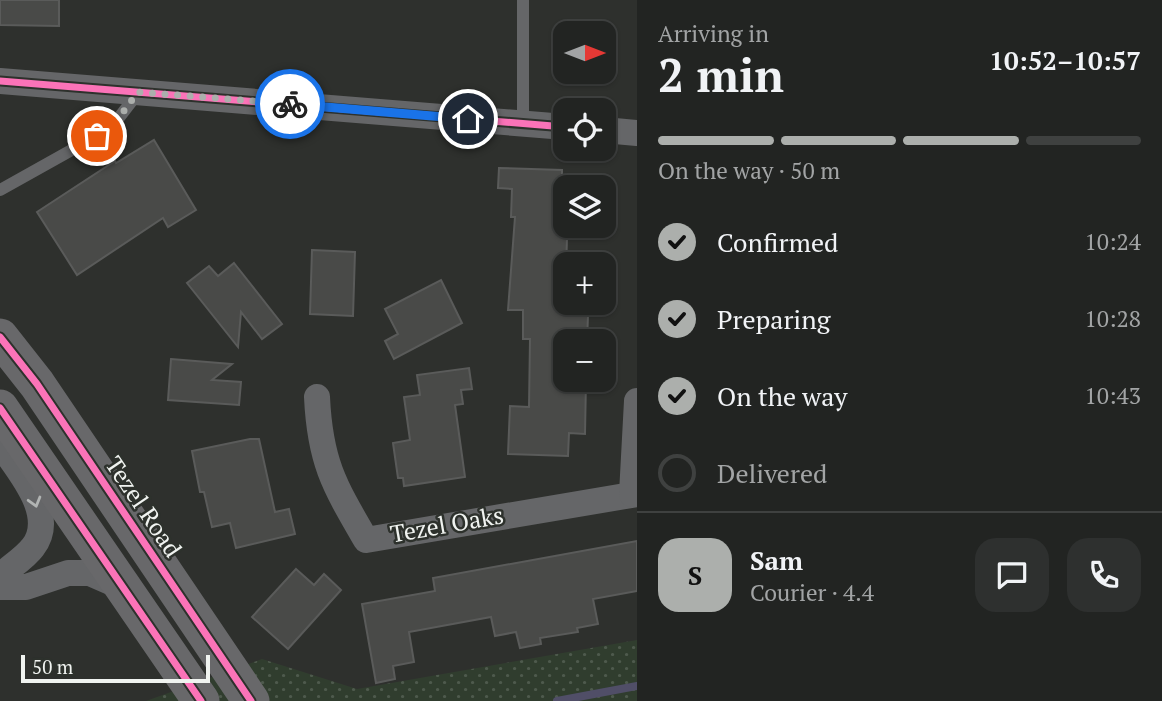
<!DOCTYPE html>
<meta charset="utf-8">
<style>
:root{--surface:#222422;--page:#2e302f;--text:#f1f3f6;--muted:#a2a4a5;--line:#3f4140;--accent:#acafac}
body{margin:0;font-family:"PT Serif",serif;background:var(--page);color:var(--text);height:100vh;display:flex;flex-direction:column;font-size:26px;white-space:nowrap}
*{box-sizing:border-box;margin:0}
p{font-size:23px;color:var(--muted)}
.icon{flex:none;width:38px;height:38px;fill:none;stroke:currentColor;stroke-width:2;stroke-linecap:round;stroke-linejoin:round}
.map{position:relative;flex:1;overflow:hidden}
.drawer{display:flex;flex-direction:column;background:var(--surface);width:525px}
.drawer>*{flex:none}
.needle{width:46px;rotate:90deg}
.fabs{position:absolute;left:553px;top:21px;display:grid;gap:14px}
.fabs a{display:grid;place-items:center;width:63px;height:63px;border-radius:14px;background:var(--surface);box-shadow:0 2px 5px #0004,0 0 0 2px var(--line);font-size:35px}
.scale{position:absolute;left:21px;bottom:18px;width:189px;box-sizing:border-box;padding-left:7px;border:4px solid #f0f3f0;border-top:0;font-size:19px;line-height:24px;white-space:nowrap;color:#f0f3f0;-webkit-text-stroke:5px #2d312c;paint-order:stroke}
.pin{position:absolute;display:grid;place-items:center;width:60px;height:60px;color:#fff;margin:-30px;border:4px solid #fff;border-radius:50%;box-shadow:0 2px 7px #0007}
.courier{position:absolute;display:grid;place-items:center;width:70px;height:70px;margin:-35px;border:5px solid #1a73e8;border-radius:50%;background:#fff;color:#222;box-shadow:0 2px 9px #0007}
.overview em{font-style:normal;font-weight:600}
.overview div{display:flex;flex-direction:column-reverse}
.overview{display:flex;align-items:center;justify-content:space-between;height:119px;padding:0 21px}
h1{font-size:46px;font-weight:600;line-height:52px}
.bar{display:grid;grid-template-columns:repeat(4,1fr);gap:10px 7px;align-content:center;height:84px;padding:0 21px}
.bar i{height:9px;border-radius:5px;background:var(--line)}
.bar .on{background:var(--accent)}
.bar p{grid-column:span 4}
.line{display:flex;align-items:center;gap:18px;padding:0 21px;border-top:2px solid var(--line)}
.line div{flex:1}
.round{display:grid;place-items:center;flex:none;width:74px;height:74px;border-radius:21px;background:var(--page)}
ol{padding:0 21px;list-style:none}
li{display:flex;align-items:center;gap:21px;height:77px}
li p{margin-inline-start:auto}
li .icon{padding:7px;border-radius:50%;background:var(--accent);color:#111;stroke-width:4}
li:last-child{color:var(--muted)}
li i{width:38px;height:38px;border:4px solid var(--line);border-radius:50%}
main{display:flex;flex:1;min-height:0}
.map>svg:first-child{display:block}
.grass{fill:url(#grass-dots)}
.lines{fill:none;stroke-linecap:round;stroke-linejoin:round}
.stream{stroke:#504e67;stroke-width:8}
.building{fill:#494a48;stroke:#5a5b5a;stroke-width:2}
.lane{stroke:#656668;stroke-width:12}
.street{stroke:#656668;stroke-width:26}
.secondary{stroke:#68686a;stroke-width:37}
.cycleway-casing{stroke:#2d312c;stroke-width:11}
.cycleway{stroke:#fb73b8;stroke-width:7}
.oneway{stroke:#b1b4b3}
.done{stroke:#acafac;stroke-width:7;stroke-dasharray:0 12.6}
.route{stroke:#1a73e8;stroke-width:9}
.labels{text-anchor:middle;stroke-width:5;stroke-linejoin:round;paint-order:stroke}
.street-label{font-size:24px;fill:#f0f3f0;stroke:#2d312c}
</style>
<main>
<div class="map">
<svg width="637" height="701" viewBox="0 0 637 701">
<defs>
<pattern id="grass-dots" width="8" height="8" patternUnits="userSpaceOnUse" patternTransform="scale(1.75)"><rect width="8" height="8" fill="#303d2e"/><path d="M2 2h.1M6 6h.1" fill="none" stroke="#4e5a4d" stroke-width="1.8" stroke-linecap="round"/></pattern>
</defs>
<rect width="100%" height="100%" fill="#2e302d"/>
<polygon class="grass" points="637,640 637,701 146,701 262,659 357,689"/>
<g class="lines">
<polyline class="stream" points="557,701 637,686"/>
</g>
<g class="building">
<polygon points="0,0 59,0 59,26 0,25"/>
<polygon points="154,140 196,210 168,227 163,218 77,275 37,212 115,161 116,163"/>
<polygon points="499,168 562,170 562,195 565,195 567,238 565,303 578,303 578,316 588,316 587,341 565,341 565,380 586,380 585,434 569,433 568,456 508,454 510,406 529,407 530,339 523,339 523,310 508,310 515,217 511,217 512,189 498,188"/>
<polygon points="312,250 355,252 353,316 310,314"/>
<polygon points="234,263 282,324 262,339 241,312 238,347 187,283 209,266 218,276"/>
<polygon points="441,280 462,323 394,359 385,341 398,334 385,309"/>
<polygon points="171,359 232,364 212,380 241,382 239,405 168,400"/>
<polygon points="469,368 472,389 461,390 463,404 455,405 465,477 404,486 403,478 398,478 393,443 410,440 404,397 420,395 417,375"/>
<polygon points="250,439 259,439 275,512 289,509 295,534 236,548 230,523 212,527 204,492 200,492 192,451"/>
<polygon points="637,541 637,591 593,599 598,624 577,628 578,632 540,638 541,644 520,648 516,632 495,636 491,617 409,632 414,662 393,666 395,679 376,683 362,604 435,591 433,578"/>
<polygon points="296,569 314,585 324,574 341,590 288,649 252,617"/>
</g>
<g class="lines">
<g class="lane">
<polyline points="523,124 523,0"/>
<polyline points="0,190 111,128 138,93"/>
</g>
<g class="street">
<polyline points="0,81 565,127"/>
<polyline points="604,130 637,133"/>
<path d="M 317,397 C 320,462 334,485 366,540 L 637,494"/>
<path d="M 0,444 C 18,470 58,515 33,547 C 25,558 10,567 0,576"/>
<polyline points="632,494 637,401"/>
<polyline points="0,587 26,587 68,573 90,573 122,587"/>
</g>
<g class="secondary">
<polyline points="0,337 37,384 251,701"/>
<polyline points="0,408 201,701"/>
</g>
<g class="cycleway-casing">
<g id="cycleway">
<polyline points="0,81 565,127"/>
<polyline points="0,337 37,384 251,701"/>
<polyline points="0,408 201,701"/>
</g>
</g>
<use href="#cycleway" class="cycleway"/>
</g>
<defs><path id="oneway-chevron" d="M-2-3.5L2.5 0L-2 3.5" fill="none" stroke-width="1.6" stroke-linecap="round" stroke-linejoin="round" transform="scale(1.75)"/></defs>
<use class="oneway" href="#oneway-chevron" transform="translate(35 502) rotate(74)"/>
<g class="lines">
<polyline class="done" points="97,136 111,128 138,92 290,104"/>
<polyline class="route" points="290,104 468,119"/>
</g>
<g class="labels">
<g class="street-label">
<text transform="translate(143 507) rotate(56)" y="8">Tezel Road</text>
<text transform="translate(447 525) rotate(-10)" y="8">Tezel Oaks</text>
</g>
</g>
</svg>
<div class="fabs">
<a><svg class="needle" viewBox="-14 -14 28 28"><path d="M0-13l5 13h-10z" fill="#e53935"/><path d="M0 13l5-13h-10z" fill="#a2a4a5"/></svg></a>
<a><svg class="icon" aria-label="locate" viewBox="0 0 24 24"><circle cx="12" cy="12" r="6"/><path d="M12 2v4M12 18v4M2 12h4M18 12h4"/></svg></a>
<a><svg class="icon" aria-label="layers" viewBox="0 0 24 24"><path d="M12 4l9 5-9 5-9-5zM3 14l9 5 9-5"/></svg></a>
<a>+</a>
<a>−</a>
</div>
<div class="scale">50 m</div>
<div class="pin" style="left:97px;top:136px;background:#ea580c"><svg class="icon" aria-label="bag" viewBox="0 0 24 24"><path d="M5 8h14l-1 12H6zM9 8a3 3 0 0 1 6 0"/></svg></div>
<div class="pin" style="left:468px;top:119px;background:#1f2937"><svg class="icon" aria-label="home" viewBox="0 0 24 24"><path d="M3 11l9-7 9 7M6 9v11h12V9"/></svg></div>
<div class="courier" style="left:290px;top:104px"><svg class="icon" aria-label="bike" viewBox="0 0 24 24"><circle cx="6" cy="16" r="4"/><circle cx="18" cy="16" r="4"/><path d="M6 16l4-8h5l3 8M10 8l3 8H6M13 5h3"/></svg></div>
</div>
<section class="drawer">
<div class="overview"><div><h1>2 min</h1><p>Arriving in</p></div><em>10:52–10:57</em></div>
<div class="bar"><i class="on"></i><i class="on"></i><i class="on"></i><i></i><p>On the way · 50 m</p></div>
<ol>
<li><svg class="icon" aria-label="check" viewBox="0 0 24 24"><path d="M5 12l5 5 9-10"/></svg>Confirmed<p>10:24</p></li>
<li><svg class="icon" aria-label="check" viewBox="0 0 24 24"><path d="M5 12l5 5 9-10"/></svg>Preparing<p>10:28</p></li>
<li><svg class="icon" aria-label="check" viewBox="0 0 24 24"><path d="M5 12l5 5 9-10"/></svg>On the way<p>10:43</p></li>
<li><i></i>Delivered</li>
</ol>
<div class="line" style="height:126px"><b class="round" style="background:var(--accent);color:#111">S</b><div><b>Sam</b><p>Courier · 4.4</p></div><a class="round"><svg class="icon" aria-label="chat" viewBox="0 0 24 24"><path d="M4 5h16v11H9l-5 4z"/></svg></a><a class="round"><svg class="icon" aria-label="phone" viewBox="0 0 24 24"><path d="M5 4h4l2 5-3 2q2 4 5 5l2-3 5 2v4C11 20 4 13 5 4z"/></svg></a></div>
</section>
</main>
